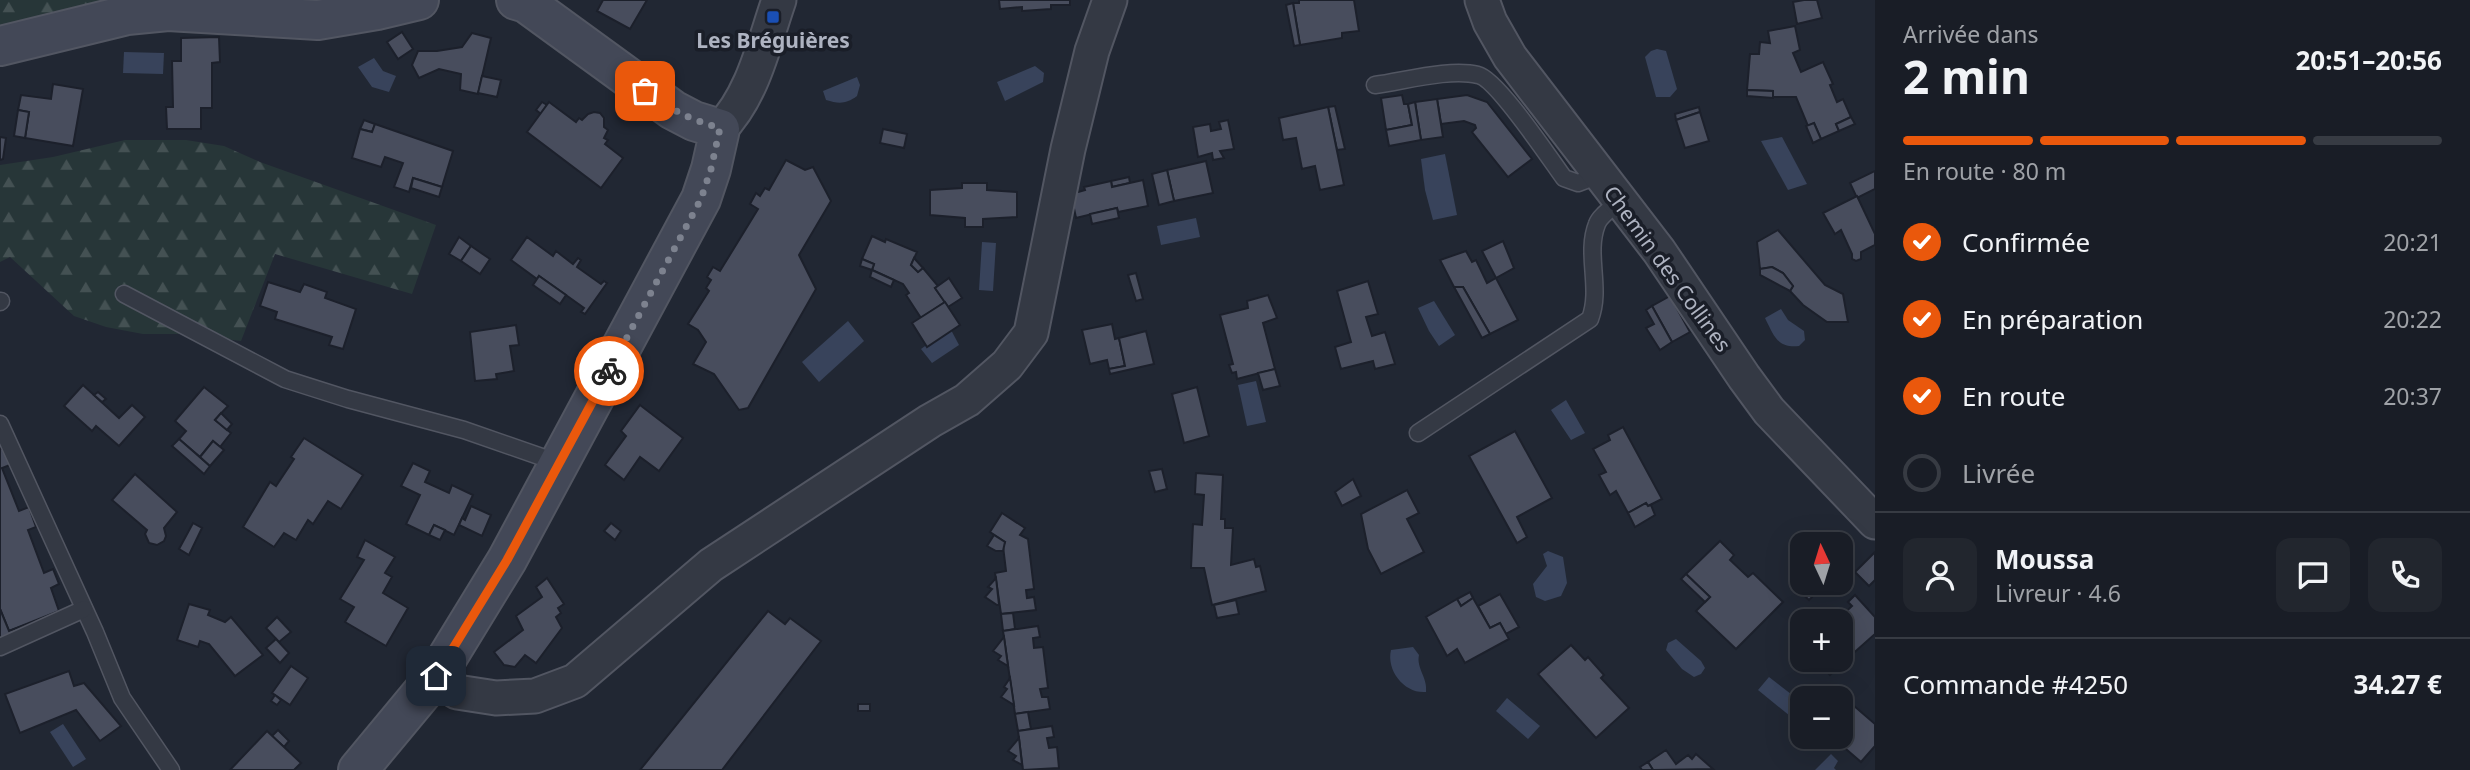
<!DOCTYPE html>
<html lang="fr">
<meta charset="utf-8">
<style>
:root{--surface:#191d26;--page:#22262e;--text:#f1f3f6;--muted:#9fa2a7;--line:#373b43;--accent:#ea580c}
body{margin:0;font-family:"Noto Sans",sans-serif;background:var(--page);color:var(--text);height:100vh;display:flex;flex-direction:column;font-size:26px;white-space:nowrap}
*{box-sizing:border-box;margin:0}
p{font-size:23px;color:var(--muted)}
.icon{flex:none;width:38px;height:38px;fill:none;stroke:currentColor;stroke-width:2;stroke-linecap:round;stroke-linejoin:round}
.map{position:relative;flex:1;overflow:hidden}
.panel{display:flex;flex-direction:column;background:var(--surface);width:595px}
.panel>*{flex:none}
.needle{width:46px;rotate:356deg}
.fabs{position:absolute;left:1790px;top:532px;display:grid;gap:14px}
.fabs a{display:grid;place-items:center;width:63px;height:63px;border-radius:14px;background:var(--surface);box-shadow:0 7px 28px #0002,0 0 0 2px var(--line);font-size:35px}
.pin{position:absolute;display:grid;place-items:center;width:60px;height:60px;color:#fff;margin:-30px;border-radius:14px;box-shadow:0 4px 10px #0006}
.courier{position:absolute;display:grid;place-items:center;width:70px;height:70px;margin:-35px;border:5px solid #ea580c;border-radius:50%;background:#fff;color:#222;box-shadow:0 2px 9px #0007}
.headline em{font-style:normal;font-weight:700}
.headline div{display:flex;flex-direction:column-reverse}
.headline{display:flex;align-items:center;justify-content:space-between;height:119px;padding:0 28px}
h1{font-size:46px;font-weight:700;line-height:52px}
.bar{display:grid;grid-template-columns:repeat(4,1fr);gap:10px 7px;align-content:center;height:84px;padding:0 28px}
.bar i{height:9px;border-radius:5px;background:var(--line)}
.bar .current{background:var(--accent)}
.bar p{grid-column:span 4}
.line{display:flex;align-items:center;gap:18px;padding:0 28px;border-top:2px solid var(--line)}
.line div{flex:1}
.round{display:grid;place-items:center;flex:none;width:74px;height:74px;border-radius:14px;background:var(--page)}
ol{padding:0 28px;list-style:none}
li{display:flex;align-items:center;gap:21px;height:77px}
li p{margin-inline-start:auto}
li .icon{padding:7px;border-radius:50%;background:var(--accent);color:#fff;stroke-width:4}
li:last-child{color:var(--muted)}
li i{width:38px;height:38px;border:4px solid var(--line);border-radius:50%}
main{display:flex;flex:1;min-height:0}
.map>svg:first-child{display:block}
.forest{fill:url(#forest-firs)}
.water{fill:#38435b}
.building{fill:#484d5d;stroke:#1c202b;stroke-width:2}
.lines{fill:none;stroke-linecap:round;stroke-linejoin:round}
.lane-casing{stroke:#525662;stroke-width:19}
.street-casing{stroke:#525662;stroke-width:37}
.secondary-casing{stroke:#525662;stroke-width:42}
.lane{stroke:#343944;stroke-width:16}
.street{stroke:#343944;stroke-width:33}
.secondary{stroke:#434857;stroke-width:38}
.done{stroke:#7d828f;stroke-width:7;stroke-dasharray:0 12.6}
.route{stroke:#ea580c;stroke-width:9}
.transit-dot{fill:#1a4fb4;stroke:#1a1e28;stroke-width:2.5}
.labels{text-anchor:middle;stroke-width:7;stroke-linejoin:round;paint-order:stroke}
.poi-label{font-size:21px;font-weight:bold;fill:#aeb3c1;stroke:#1a1e28}
.street-label{font-size:21px;fill:#aeb3c1;stroke:#1a1e28}
</style>
<main>
<div class="map">
<svg width="1875" height="770" viewBox="0 0 1875 770">
<defs>
<pattern id="forest-firs" width="22" height="20" patternUnits="userSpaceOnUse" patternTransform="scale(1.75)"><rect width="22" height="20" fill="#273638"/><path d="M5 1l3.5 6h-7zM16 11l3.5 6h-7z" fill="#445153"/></pattern>
</defs>
<rect width="100%" height="100%" fill="#212733"/>
<g class="forest">
<polygon points="0,0 145,0 0,30"/>
<polygon points="125,140 186,140 224,146 260,162 436,225 412,294 275,254 241,341 184,334 143,334 106,327 74,316 10,257 0,262 0,165 53,157"/>
</g>
<g class="water">
<polygon points="1657,49 1666,51 1677,89 1670,97 1656,97 1645,57 1651,51"/>
<polygon points="124,52 164,53 163,74 123,73"/>
<polygon points="374,58 383,71 396,76 389,92 372,87 358,67"/>
<polygon points="1035,66 1044,73 1043,82 1005,101 997,82"/>
<path d="M 857,77 L 860,85 L 857,96 C 846,104 839,104 826,100 L 823,91 Z"/>
<polygon points="1782,137 1807,184 1788,190 1761,141"/>
<polygon points="1445,154 1457,215 1433,220 1425,190 1421,159"/>
<polygon points="1196,218 1200,237 1161,245 1157,226"/>
<polygon points="982,242 996,243 993,291 979,290"/>
<polygon points="1434,301 1455,335 1439,346 1429,331 1418,308"/>
<path d="M 1781,309 L 1788,320 L 1804,331 L 1805,340 L 1799,346 C 1777,348 1774,336 1765,318 Z"/>
<polygon points="848,321 864,341 819,382 802,362"/>
<polygon points="950,328 959,345 932,363 921,349"/>
<polygon points="1256,381 1266,422 1247,426 1238,385"/>
<polygon points="1566,400 1585,433 1571,440 1551,410"/>
<polygon points="1548,551 1563,557 1567,583 1561,596 1545,601 1536,597 1533,584 1547,566 1543,554"/>
<polygon points="1676,639 1701,661 1705,668 1701,674 1694,677 1682,669 1666,650 1668,643"/>
<path d="M 1413,647 L 1419,655 C 1416,668 1428,678 1426,692 C 1405,694 1386,671 1391,650 Z"/>
<polygon points="1769,677 1800,701 1790,716 1758,690"/>
<polygon points="1507,698 1540,726 1528,739 1496,711"/>
<polygon points="63,724 86,759 73,767 50,732"/>
<polygon points="1831,754 1838,761 1834,768 1836,770 1815,770"/>
</g>
<g class="building">
<polygon points="603,0 647,0 630,29 597,11"/>
<polygon points="999,0 1070,0 1070,5 1051,5 1051,9 1022,11 1022,7 1000,9"/>
<polygon points="1299,0 1354,0 1359,31 1342,33 1342,38 1300,45 1293,3 1299,3"/>
<polygon points="1804,0 1817,0 1822,18 1797,24 1793,2"/>
<polygon points="1293,3 1300,45 1294,46 1286,5"/>
<polygon points="1795,26 1800,50 1793,53 1801,72 1823,62 1833,84 1830,85 1837,102 1843,99 1851,117 1836,124 1839,131 1821,139 1814,123 1808,126 1796,97 1773,97 1773,91 1747,90 1750,54 1759,54 1760,42 1770,43 1768,31"/>
<polygon points="402,32 413,49 398,59 387,42"/>
<polygon points="472,33 491,38 478,94 460,90 461,74 439,69 419,78 412,65 418,51 437,51 462,47"/>
<polygon points="219,37 220,62 212,63 212,108 201,108 201,129 167,129 166,107 173,107 172,61 181,61 181,38"/>
<polygon points="482,76 501,80 497,97 478,93"/>
<polygon points="53,84 83,89 73,146 25,138 29,112 18,110 21,95 51,99"/>
<polygon points="1747,90 1773,91 1773,98 1747,96"/>
<polygon points="1402,95 1404,104 1408,104 1412,125 1386,130 1381,98"/>
<polygon points="1467,95 1487,102 1532,159 1508,177 1472,132 1476,128 1475,125 1464,121 1441,124 1437,99"/>
<polygon points="1437,99 1443,137 1421,140 1415,102"/>
<polygon points="542,102 547,105 541,114 536,110"/>
<polygon points="549,102 576,122 579,118 582,120 588,114 594,112 600,113 604,118 604,127 608,130 604,138 608,140 605,144 623,158 601,188 527,132"/>
<polygon points="1415,102 1421,140 1389,146 1386,130 1412,125 1408,104"/>
<polygon points="1335,106 1345,149 1337,150 1328,107"/>
<polygon points="1328,107 1344,185 1320,190 1315,166 1302,169 1296,138 1283,140 1279,118"/>
<polygon points="1699,107 1700,112 1676,120 1675,114"/>
<polygon points="18,110 29,112 25,138 14,136"/>
<polygon points="1700,112 1709,141 1685,148 1676,120"/>
<polygon points="1851,117 1855,124 1839,131 1836,124"/>
<polygon points="364,120 375,124 372,132 360,129"/>
<polygon points="1228,120 1234,149 1220,151 1224,158 1213,160 1212,153 1198,157 1193,127 1210,124 1211,131 1221,129 1219,122"/>
<polygon points="1814,123 1821,139 1813,143 1806,126"/>
<polygon points="375,124 453,151 442,187 413,178 409,192 394,187 403,163 385,157 381,167 352,158 360,129 372,132"/>
<polygon points="883,129 907,134 904,148 880,143"/>
<polygon points="0,137 6,138 3,159 0,160"/>
<polygon points="786,160 805,170 813,167 831,201 799,255 816,289 748,408 739,410 714,374 693,364 706,342 698,330 688,324 709,291 706,288 711,280 707,277 713,267 720,271 758,209 750,204 756,193 760,196 765,188 769,190"/>
<polygon points="1206,161 1213,193 1174,201 1167,170"/>
<polygon points="1167,170 1174,201 1159,205 1152,174"/>
<polygon points="1875,171 1875,189 1857,198 1850,183"/>
<polygon points="1129,177 1130,183 1112,187 1111,181"/>
<polygon points="413,178 442,187 439,197 411,188"/>
<polygon points="1143,180 1148,206 1118,212 1117,208 1076,218 1071,194 1085,190 1084,187 1111,181 1112,187"/>
<polygon points="962,183 987,183 987,190 1017,192 1017,217 983,219 983,227 965,227 965,218 930,215 930,190 962,188"/>
<polygon points="1857,196 1875,234 1875,245 1861,252 1861,259 1856,261 1852,259 1852,254 1841,230 1835,234 1823,213"/>
<polygon points="1117,208 1119,218 1092,224 1090,214"/>
<polygon points="1778,230 1825,285 1843,294 1848,322 1827,322 1803,305 1790,291 1793,286 1783,273 1772,267 1760,269 1757,242"/>
<polygon points="872,236 885,242 886,239 917,252 911,265 918,272 923,268 938,286 935,288 945,302 921,318 906,295 909,293 903,284 872,270 874,264 862,259"/>
<polygon points="459,237 471,246 461,261 449,254"/>
<polygon points="527,237 553,256 556,251 573,264 578,258 581,260 577,267 601,284 604,281 607,283 585,314 581,312 584,308 539,276 537,279 511,260"/>
<polygon points="1503,241 1514,268 1496,278 1482,251"/>
<polygon points="471,246 490,259 480,274 461,261"/>
<polygon points="1466,251 1472,262 1476,260 1487,283 1496,278 1518,320 1490,334 1463,287 1454,287 1440,260"/>
<polygon points="914,258 923,268 918,272 911,265"/>
<polygon points="862,259 874,264 872,270 860,266"/>
<polygon points="1772,267 1783,273 1793,286 1790,291 1760,275 1760,269"/>
<polygon points="872,270 894,280 891,287 870,277"/>
<polygon points="1136,273 1143,299 1136,301 1128,275"/>
<polygon points="539,276 566,295 560,304 533,285"/>
<polygon points="949,278 962,298 948,307 935,288"/>
<polygon points="1368,281 1378,314 1366,317 1372,336 1385,332 1395,364 1375,369 1373,361 1341,369 1335,347 1351,342 1337,291"/>
<polygon points="268,282 300,292 304,284 327,292 325,298 356,309 343,349 329,345 332,337 275,319 277,312 260,306"/>
<polygon points="1454,287 1463,287 1490,334 1482,338"/>
<polygon points="1268,295 1277,318 1263,323 1275,369 1237,379 1236,372 1232,373 1229,365 1233,364 1220,315 1248,308 1247,301"/>
<polygon points="1670,296 1690,332 1672,342 1652,306"/>
<polygon points="945,302 960,325 927,347 912,323"/>
<polygon points="1652,306 1672,342 1660,350 1646,328 1654,324 1646,310"/>
<polygon points="1112,324 1115,339 1119,338 1125,366 1109,369 1107,360 1090,364 1082,330"/>
<polygon points="516,325 519,345 510,346 514,371 496,374 497,379 475,381 470,332"/>
<polygon points="1146,331 1154,364 1110,374 1109,369 1125,366 1119,338"/>
<polygon points="1275,369 1280,386 1263,390 1258,373"/>
<polygon points="83,385 119,418 132,405 145,417 119,446 96,426 92,431 64,406"/>
<polygon points="204,387 228,406 215,420 231,433 220,447 213,441 200,457 179,439 186,431 175,421"/>
<polygon points="1197,387 1209,436 1184,443 1172,394"/>
<polygon points="98,392 106,399 102,402 94,395"/>
<polygon points="640,405 683,438 659,471 640,457 624,480 605,465 626,436 621,431"/>
<polygon points="221,413 232,424 227,430 215,420"/>
<polygon points="1623,427 1662,499 1648,506 1646,503 1628,513 1616,491 1610,495 1599,475 1606,472 1593,449 1610,440 1608,435"/>
<polygon points="1515,431 1552,498 1517,517 1527,537 1517,543 1469,456"/>
<polygon points="304,438 363,475 341,509 328,501 313,524 308,520 296,540 284,533 274,547 243,527 270,482 276,486 294,459 291,457"/>
<polygon points="179,439 210,466 204,474 172,446"/>
<polygon points="213,441 224,450 210,466 200,457"/>
<polygon points="3,448 10,465 2,468 19,511 29,507 36,527 28,530 44,573 53,569 59,584 51,588 59,611 9,631 0,609 0,449"/>
<polygon points="413,463 430,471 425,482 449,493 452,485 473,495 454,535 434,525 429,535 406,524 420,495 401,486"/>
<polygon points="1162,469 1167,489 1155,492 1149,471"/>
<polygon points="1196,473 1223,475 1221,519 1225,519 1225,528 1233,528 1231,565 1254,559 1256,567 1260,566 1266,591 1212,605 1204,568 1191,568 1193,524 1202,525 1204,495 1195,494"/>
<polygon points="135,474 177,512 164,528 166,536 164,541 157,545 149,543 145,534 147,530 112,500"/>
<polygon points="1353,479 1361,496 1342,506 1335,492"/>
<polygon points="1407,490 1419,513 1407,519 1424,552 1381,574 1368,549 1361,514"/>
<polygon points="1646,503 1648,506 1651,505 1655,515 1635,527 1628,513"/>
<polygon points="471,506 491,515 482,536 459,525 462,518 465,520"/>
<polygon points="1002,513 1025,528 1020,535 1028,539 1034,589 1026,590 1027,598 1034,597 1036,610 1001,614 995,573 1006,571 1003,546 1005,542 990,532"/>
<polygon points="193,523 202,528 189,555 179,549"/>
<polygon points="611,523 621,531 615,540 604,531"/>
<polygon points="434,525 445,530 440,540 429,535"/>
<polygon points="994,535 1005,542 1003,551 996,551 987,546"/>
<polygon points="365,540 395,557 385,573 392,577 383,593 408,608 386,646 345,622 354,607 340,599 364,560 357,557"/>
<polygon points="1720,541 1734,555 1730,560 1748,577 1753,573 1783,602 1736,649 1696,611 1710,597 1686,574"/>
<polygon points="1875,552 1875,580 1869,586 1855,572"/>
<polygon points="1802,572 1802,583 1826,583 1809,600 1791,583"/>
<polygon points="1686,574 1710,597 1705,602 1681,579"/>
<polygon points="547,578 564,604 558,608 561,613 556,617 562,628 536,663 525,655 515,667 504,665 494,652 523,630 516,616 542,597 536,587"/>
<polygon points="996,578 999,605 997,605 985,597 992,589 988,587"/>
<polygon points="1470,592 1473,598 1461,606 1457,599"/>
<polygon points="1500,594 1519,627 1506,634 1500,623 1490,628 1478,606"/>
<polygon points="1855,595 1875,617 1875,634 1839,666 1833,660 1841,660 1841,621 1827,621 1834,614 1838,619 1852,606 1848,602"/>
<polygon points="1473,598 1490,628 1500,623 1509,639 1465,663 1457,649 1447,656 1426,617 1457,599 1461,606"/>
<polygon points="1236,600 1239,614 1217,618 1214,605"/>
<polygon points="189,604 210,610 208,615 225,622 231,617 263,655 235,676 209,644 200,641 198,647 177,640"/>
<polygon points="0,609 9,631 36,621 38,626 0,641"/>
<polygon points="768,611 785,624 790,618 821,641 722,770 640,770"/>
<polygon points="1013,613 1015,629 1003,631 1001,614"/>
<polygon points="277,617 291,632 279,642 266,628"/>
<polygon points="1038,626 1040,637 1033,638 1034,648 1043,647 1048,688 1040,689 1042,697 1048,697 1050,709 1015,714 1003,631"/>
<polygon points="1004,637 1008,666 998,660 1001,656 993,651"/>
<polygon points="276,639 289,653 280,663 266,648"/>
<polygon points="1571,645 1585,660 1588,657 1604,675 1601,678 1629,708 1596,738 1538,674"/>
<polygon points="1817,660 1833,660 1839,666 1830,675"/>
<polygon points="291,666 308,678 290,705 272,693"/>
<polygon points="69,671 74,686 84,683 121,726 100,741 76,710 20,733 5,694"/>
<polygon points="1010,678 1014,705 1001,697 1007,689 1004,687"/>
<polygon points="275,695 281,700 277,705 271,701"/>
<rect x="858" y="704" width="12" height="7"/>
<polygon points="1853,705 1875,724 1875,746 1861,762 1832,737 1841,737 1841,719"/>
<polygon points="1028,712 1031,729 1018,731 1015,714"/>
<polygon points="1052,726 1054,737 1047,738 1049,748 1057,747 1059,768 1023,770 1018,731"/>
<polygon points="278,730 289,741 284,747 272,736"/>
<polygon points="267,731 301,763 294,770 230,770"/>
<polygon points="1019,738 1022,765 1013,760 1016,756 1008,751"/>
<polygon points="1666,750 1676,764 1688,755 1692,759 1696,754 1713,769 1653,770 1648,762"/>
<polygon points="1648,762 1653,770 1642,770 1640,767"/>
</g>
<g class="lines">
<g class="lane-casing">
<g id="lane">
<path d="M 1375,85 C 1405,81 1450,68 1478,75 C 1497,79 1550,159 1564,178 L 1578,183 L 1599,175"/>
<polyline points="124,294 285,379 348,399 464,430 559,463"/>
<polyline points="0,302 1,301"/>
<polyline points="0,424 95,632 122,698 171,770"/>
<path d="M 1418,433 L 1590,319 C 1602,288 1585,254 1597,224 C 1600,215 1614,207 1621,200"/>
<polyline points="0,647 84,609"/>
</g>
</g>
<g class="street-casing">
<g id="street">
<polyline points="1482,0 1490,22 1510,57 1659,251 1744,377 1769,411 1875,522"/>
<path d="M 720,129 C 753,96 764,43 779,0"/>
<polyline points="436,676 457,692 496,698 535,696 575,681 711,565 930,421 967,400 1007,365 1031,333 1068,149 1092,51 1110,0"/>
</g>
</g>
<g class="secondary-casing">
<g id="secondary">
<polyline points="0,46 127,15 168,11 318,20 377,10 419,0"/>
<polyline points="358,770 436,676 507,560 701,199 711,169 720,129 694,121 673,110 526,3 516,0"/>
</g>
</g>
<use href="#lane" class="lane"/>
<use href="#street" class="street"/>
<use href="#secondary" class="secondary"/>
</g>
<g class="lines">
<path class="done" d="M 609,371 L 701,199 L 711,169 L 720,128 C 691,120 669,109 645,91"/>
<polyline class="route" points="436,676 507,560 609,371"/>
</g>
<rect class="transit-dot" x="766" y="10" width="14" height="14" rx="3.5"/>
<g class="labels">
<g class="poi-label">
<text x="773" y="48">Les Bréguières</text>
</g>
<g class="street-label">
<text transform="translate(1667 269) rotate(54)" y="7">Chemin des Collines</text>
</g>
</g>
</svg>
<div class="fabs">
<a><svg class="needle" viewBox="-14 -14 28 28"><path d="M0-13l5 13h-10z" fill="#e53935"/><path d="M0 13l5-13h-10z" fill="#9fa2a7"/></svg></a>
<a>+</a>
<a>−</a>
</div>
<div class="pin" style="left:645px;top:91px;background:#ea580c"><svg class="icon" aria-label="bag" viewBox="0 0 24 24"><path d="M5 8h14l-1 12H6zM9 8a3 3 0 0 1 6 0"/></svg></div>
<div class="pin" style="left:436px;top:676px;background:#1f2937"><svg class="icon" aria-label="home" viewBox="0 0 24 24"><path d="M3 11l9-7 9 7M6 9v11h12V9"/></svg></div>
<div class="courier" style="left:609px;top:371px"><svg class="icon" aria-label="bike" viewBox="0 0 24 24"><circle cx="6" cy="16" r="4"/><circle cx="18" cy="16" r="4"/><path d="M6 16l4-8h5l3 8M10 8l3 8H6M13 5h3"/></svg></div>
</div>
<section class="panel">
<div class="headline"><div><h1>2 min</h1><p>Arrivée dans</p></div><em>20:51–20:56</em></div>
<div class="bar"><i class="current"></i><i class="current"></i><i class="current"></i><i></i><p>En route · 80 m</p></div>
<ol>
<li><svg class="icon" aria-label="check" viewBox="0 0 24 24"><path d="M5 12l5 5 9-10"/></svg>Confirmée<p>20:21</p></li>
<li><svg class="icon" aria-label="check" viewBox="0 0 24 24"><path d="M5 12l5 5 9-10"/></svg>En préparation<p>20:22</p></li>
<li><svg class="icon" aria-label="check" viewBox="0 0 24 24"><path d="M5 12l5 5 9-10"/></svg>En route<p>20:37</p></li>
<li><i></i>Livrée</li>
</ol>
<div class="line" style="height:126px"><a class="round"><svg class="icon" aria-label="person" viewBox="0 0 24 24"><circle cx="12" cy="8" r="4"/><path d="M4 21q1-7 8-7t8 7"/></svg></a><div><b>Moussa</b><p>Livreur · 4.6</p></div><a class="round"><svg class="icon" aria-label="chat" viewBox="0 0 24 24"><path d="M4 5h16v11H9l-5 4z"/></svg></a><a class="round"><svg class="icon" aria-label="phone" viewBox="0 0 24 24"><path d="M5 4h4l2 5-3 2q2 4 5 5l2-3 5 2v4C11 20 4 13 5 4z"/></svg></a></div>
<div class="line" style="height:91px"><div>Commande #4250</div><b>34.27 €</b></div>
</section>
</main>
